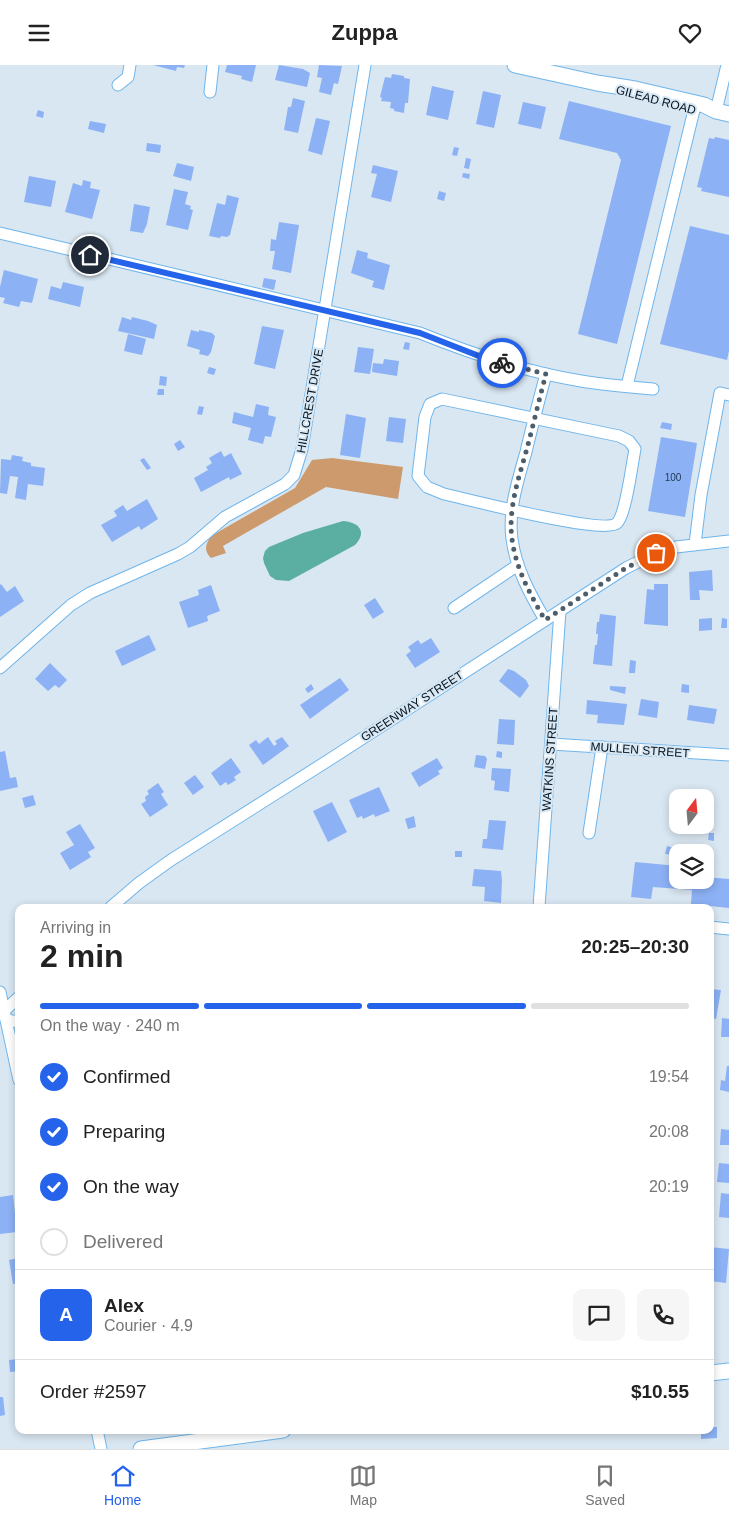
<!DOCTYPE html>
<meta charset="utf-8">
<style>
:root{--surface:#fff;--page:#f6f6f6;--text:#222;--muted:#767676;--line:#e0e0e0;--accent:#2563eb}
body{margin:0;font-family:Helvetica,sans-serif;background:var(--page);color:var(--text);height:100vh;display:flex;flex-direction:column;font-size:19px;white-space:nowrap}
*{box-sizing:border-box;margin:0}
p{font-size:16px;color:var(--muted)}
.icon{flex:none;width:28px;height:28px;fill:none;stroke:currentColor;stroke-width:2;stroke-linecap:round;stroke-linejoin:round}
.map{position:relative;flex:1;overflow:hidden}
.drawer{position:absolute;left:15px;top:839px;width:699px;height:530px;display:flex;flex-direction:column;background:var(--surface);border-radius:10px;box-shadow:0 2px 8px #0003}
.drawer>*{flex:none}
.needle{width:32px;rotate:16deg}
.tools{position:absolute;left:669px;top:724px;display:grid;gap:10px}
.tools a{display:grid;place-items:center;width:45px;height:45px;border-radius:10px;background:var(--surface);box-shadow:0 2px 8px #0003;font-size:25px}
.pin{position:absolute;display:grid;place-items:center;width:42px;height:42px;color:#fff;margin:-21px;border:2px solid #fff;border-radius:50%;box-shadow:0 1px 5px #0007}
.courier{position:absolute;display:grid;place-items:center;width:50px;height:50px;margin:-25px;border:4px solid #2563eb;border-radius:50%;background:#fff;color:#222;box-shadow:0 1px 6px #0007}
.head em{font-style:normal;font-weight:700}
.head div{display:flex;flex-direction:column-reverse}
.head{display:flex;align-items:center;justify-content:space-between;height:85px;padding:0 25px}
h1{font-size:32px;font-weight:700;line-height:38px}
.bar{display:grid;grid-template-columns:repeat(4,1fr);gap:8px 5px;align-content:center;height:60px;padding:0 25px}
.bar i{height:6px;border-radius:4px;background:var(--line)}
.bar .active{background:var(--accent)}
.bar p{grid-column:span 4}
.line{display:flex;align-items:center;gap:12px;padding:0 25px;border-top:1px solid var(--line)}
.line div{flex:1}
.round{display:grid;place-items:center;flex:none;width:52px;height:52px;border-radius:10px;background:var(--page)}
ol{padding:0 25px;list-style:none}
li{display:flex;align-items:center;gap:15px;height:55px}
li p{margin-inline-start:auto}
li .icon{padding:5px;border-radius:50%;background:var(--accent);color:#fff;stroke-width:4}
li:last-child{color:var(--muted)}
li i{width:28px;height:28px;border:2px solid var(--line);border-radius:50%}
header{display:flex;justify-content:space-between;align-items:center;height:65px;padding:0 25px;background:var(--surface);font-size:22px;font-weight:700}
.tabs{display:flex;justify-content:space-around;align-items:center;height:70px;border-top:1px solid var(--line);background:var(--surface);font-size:14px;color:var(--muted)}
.tabs a{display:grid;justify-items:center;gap:2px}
.tabs .active{color:var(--accent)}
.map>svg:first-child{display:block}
.forest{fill:#cd9a6d}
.water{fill:#5aafa2}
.building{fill:#8cb1f4}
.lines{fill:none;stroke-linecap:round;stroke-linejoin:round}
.minor-casing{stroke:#6eb5eb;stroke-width:13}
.major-casing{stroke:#6eb5eb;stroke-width:17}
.minor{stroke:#fff;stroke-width:11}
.major{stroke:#fff;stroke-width:15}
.done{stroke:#4c5d6b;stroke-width:5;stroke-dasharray:0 9}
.route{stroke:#2563eb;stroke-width:6}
.labels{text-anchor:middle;stroke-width:4;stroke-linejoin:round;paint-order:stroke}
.number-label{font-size:10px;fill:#233a56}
.street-label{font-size:12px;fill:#001322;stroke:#d9e7f2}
</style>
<header><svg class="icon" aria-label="menu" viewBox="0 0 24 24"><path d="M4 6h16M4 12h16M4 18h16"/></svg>Zuppa<svg class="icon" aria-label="heart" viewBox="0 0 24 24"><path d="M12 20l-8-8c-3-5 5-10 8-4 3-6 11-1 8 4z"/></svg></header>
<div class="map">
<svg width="729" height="1384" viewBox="0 0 729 1384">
<rect width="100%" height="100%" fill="#d9e7f2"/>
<path class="forest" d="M 332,393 L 403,402 L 398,434 L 326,422 L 223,481 L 226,488 L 211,493 C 203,485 206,479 211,471 L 295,423 L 312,395 Z"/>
<path class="water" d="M 343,456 C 358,457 368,466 355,480 L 289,516 L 276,515 L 270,511 L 264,498 L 263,493 L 265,486 L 269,482 L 303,468 Z"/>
<g class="building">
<polygon points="153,0 185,0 184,3 177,2 176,6"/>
<polygon points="227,0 256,0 252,17 241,14 242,11 225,7"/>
<polygon points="279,0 303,4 310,8 307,22 275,15"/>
<polygon points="319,0 342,1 338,19 334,18 331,30 319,27 322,13 317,12"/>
<polygon points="392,9 404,11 404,13 410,14 408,38 405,38 404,48 394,46 394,44 390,43 391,37 381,36 382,33 380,32 385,12 391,13"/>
<polygon points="432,21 454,26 448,55 426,50"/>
<polygon points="483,26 501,30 494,63 476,59"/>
<polygon points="293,33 305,36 298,68 284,65 288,42 291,42"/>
<polygon points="569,36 671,61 617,279 578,269 621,95 617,88 559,74"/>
<polygon points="523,37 546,42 541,64 518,59"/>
<polygon points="38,45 44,47 43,53 36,51"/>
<polygon points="316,53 330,56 322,90 308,86"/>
<polygon points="90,56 106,59 104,68 88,64"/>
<polygon points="715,72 729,75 729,132 701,126 702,123 697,122 709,73 714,74"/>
<polygon points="147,78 161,80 160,88 146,86"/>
<polygon points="454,82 459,83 457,91 452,90"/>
<polygon points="466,93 471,94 469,104 464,103"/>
<polygon points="177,98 194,102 191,116 173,111"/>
<polygon points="373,100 398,106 391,137 371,132 377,109 371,108"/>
<polygon points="463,108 470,109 469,114 462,112"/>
<polygon points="29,111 56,116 51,142 24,137"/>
<polygon points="83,115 91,117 90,123 100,125 92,154 65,147 73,118 82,121"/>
<polygon points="174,124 188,127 185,139 191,141 190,144 193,145 188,165 166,160"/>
<polygon points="439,126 446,128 444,136 437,134"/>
<polygon points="227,130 239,133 230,170 227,172 221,171 220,173 209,171 217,138 225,140"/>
<polygon points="134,139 150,142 147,159 143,168 130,166"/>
<polygon points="279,157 299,160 291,208 272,204 275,186 270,186 271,174 276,175"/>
<polygon points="690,161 729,170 729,286 727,295 660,279"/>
<polygon points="357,185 368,188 367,193 390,200 384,225 372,222 374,216 351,208"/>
<polygon points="4,205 38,214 32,238 21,236 19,242 3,238 5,233 0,232 0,222"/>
<polygon points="264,213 276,215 274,225 262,222"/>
<polygon points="63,217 84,222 80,242 48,234 51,221 61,224"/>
<polygon points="122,252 131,255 132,252 148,256 157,260 154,274 118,266"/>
<polygon points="262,261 284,265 275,304 254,299"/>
<polygon points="191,265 199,267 199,265 212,268 215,271 211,287 208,291 199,289 200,285 187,281"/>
<polygon points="128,269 146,274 142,290 124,286"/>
<polygon points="405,277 410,278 409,285 403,284"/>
<polygon points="358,282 374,284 370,309 354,307"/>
<polygon points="384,294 399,296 397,311 372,307 373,298 383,299"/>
<polygon points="209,302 216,304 214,310 207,308"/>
<polygon points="160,311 167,312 166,321 159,320"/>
<polygon points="158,324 164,324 164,330 157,330"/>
<polygon points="256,339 269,342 268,350 276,352 271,372 265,371 263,379 248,375 251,363 232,358 234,347 253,352"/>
<polygon points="199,341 204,342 202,350 197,349"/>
<polygon points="346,349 366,353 360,393 340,390"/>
<polygon points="389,352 406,354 403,378 386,376"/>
<polygon points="662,357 672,359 671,365 660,363"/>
<polygon points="661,372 697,378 685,452 648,446"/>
<polygon points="180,375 185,382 178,386 174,379"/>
<polygon points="221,386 224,392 231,388 242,409 230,415 229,412 201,427 194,413 208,405 206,402 212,398 209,393"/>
<polygon points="12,390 23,392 22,396 31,398 31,401 45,403 43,421 28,419 26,435 15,433 18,412 10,411 7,429 0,428 1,394 11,395"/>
<polygon points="144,393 151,403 147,405 140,395"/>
<polygon points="147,434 158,454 141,465 139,461 112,477 101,460 117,451 114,446 123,440 127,446"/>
<polygon points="712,505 713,526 699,525 700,535 690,535 689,507"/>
<polygon points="1,519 7,527 15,521 24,536 0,552 0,520"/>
<polygon points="654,519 668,519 668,561 644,559 647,524 654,525"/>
<polygon points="211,520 220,546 207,551 208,556 188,563 179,537 199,530 198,525"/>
<polygon points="375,533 384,547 373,554 364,540"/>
<polygon points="600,549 616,551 612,601 593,599 595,580 597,580 598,569 596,569 597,557 599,557"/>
<polygon points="712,553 712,565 699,566 699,554"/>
<polygon points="722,553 727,554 727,563 721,563"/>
<polygon points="149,570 156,585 122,601 115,586"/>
<polygon points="431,573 440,587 415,603 406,590 411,586 408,582 418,575 421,579"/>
<polygon points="630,595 636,596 635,608 629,608"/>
<polygon points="50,598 67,615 59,623 55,620 48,626 35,614"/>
<polygon points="508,604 514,606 526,615 529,621 520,633 499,616"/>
<polygon points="340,613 349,625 310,654 300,640"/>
<polygon points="311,619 314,624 308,628 305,624"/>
<polygon points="682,619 689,620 689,628 681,627"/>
<polygon points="610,621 626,622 625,629 610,625"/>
<polygon points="641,634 659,637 657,653 638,650"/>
<polygon points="587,635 627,639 624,660 597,658 598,650 586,649"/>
<polygon points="689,640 717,644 714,659 687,655"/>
<polygon points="499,654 515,655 514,680 497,679"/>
<polygon points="268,672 274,681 277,679 275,676 282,672 289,681 263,700 249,680 256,675 259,679"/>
<polygon points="5,686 10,713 16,712 18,722 0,726 0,687"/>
<polygon points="497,686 502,687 502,693 496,692"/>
<polygon points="476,690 485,691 487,694 485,704 474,702"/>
<polygon points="231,693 241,707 234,712 236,715 228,720 226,717 220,721 211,708"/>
<polygon points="437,693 443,703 438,706 440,709 419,722 411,708"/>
<polygon points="492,703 511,704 509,727 494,725 495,716 491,715"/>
<polygon points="195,710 204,722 193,730 184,718"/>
<polygon points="158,718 164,727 161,729 168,740 150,752 141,739 146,736 145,732 149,729 147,726"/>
<polygon points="379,722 390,746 375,752 374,749 363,754 362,751 357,753 349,735"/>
<polygon points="688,726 698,727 697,732 687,732"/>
<polygon points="33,730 36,740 25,743 22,733"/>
<polygon points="332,737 347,767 328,777 313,746"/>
<polygon points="414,751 416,762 408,764 405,754"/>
<polygon points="489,755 506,756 503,785 482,783 483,774 487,774"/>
<polygon points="80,759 95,783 88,787 91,792 70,805 60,788 74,780 66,767"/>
<polygon points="709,768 714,768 714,776 708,775"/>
<polygon points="667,781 674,783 673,790 665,789"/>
<rect x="455" y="786" width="7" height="6"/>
<polygon points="635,797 678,801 678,815 705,815 705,812 729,814 729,843 691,839 692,825 653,822 651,834 631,832"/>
<polygon points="474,804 501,806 502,816 501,838 484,836 485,822 472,821"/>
<polygon points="710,924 721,925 716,954 710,953"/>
<polygon points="722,953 729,954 729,972 721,972"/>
<polygon points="727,1001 729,1001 729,1027 720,1025 721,1015 725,1016"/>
<polygon points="721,1064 729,1065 729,1080 720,1080"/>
<polygon points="719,1098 729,1099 729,1118 717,1117"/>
<polygon points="721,1128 729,1129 729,1153 719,1152"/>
<polygon points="13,1130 17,1167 0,1169 0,1132"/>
<polygon points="710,1182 729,1184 726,1218 710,1216"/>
<polygon points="19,1193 19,1218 13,1219 9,1195"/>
<polygon points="16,1246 19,1246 19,1262 17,1262"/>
<polygon points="19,1294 19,1306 10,1307 9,1295"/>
<polygon points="0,1332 3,1332 5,1350 0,1351"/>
<polygon points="710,1362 717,1362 717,1373 701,1374 701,1365 710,1365"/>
</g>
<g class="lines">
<g class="minor-casing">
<g id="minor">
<polyline points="118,20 128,12 130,0"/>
<polyline points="210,27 213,0"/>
<polyline points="716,46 727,0"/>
<path d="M 0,168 L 420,268 C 472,289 525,307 581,316 C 605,320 629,322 653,324"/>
<polyline points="627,321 694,45"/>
<path d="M 442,334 L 619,371 L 629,376 L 635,384 C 632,399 626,449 617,458 C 604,470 467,434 444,429 L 427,422 L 418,411 L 425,352 L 430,339 Z"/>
<polyline points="695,479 701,430 720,328 729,330"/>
<polyline points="454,543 518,500"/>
<path d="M 545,555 C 530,529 516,504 512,474 C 508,445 518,415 526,387 C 532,361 539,335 546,309"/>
<polyline points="0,603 71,540 90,528 178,489 190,482 225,452 285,419 294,410 302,384 365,0"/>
<polyline points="551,679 729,690"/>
<polyline points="589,768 602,682"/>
<polyline points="111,842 139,818 171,795 332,693 626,503 656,488 676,482 729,476"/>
<polyline points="539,842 560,546"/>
<polyline points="710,862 729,864"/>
<polyline points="0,927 19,1015"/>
<polyline points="0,948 4,946 19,932"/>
<polyline points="6,955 19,957"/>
<polyline points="97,1365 101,1384"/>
</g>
</g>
<g class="major-casing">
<g id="major">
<polyline points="515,0 597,18 635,24 704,40 716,46 729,49"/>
<polyline points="710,1308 729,1306"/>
<polyline points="141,1384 283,1365"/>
</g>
</g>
<use href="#minor" class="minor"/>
<use href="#major" class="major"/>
</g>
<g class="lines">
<path class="done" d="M 502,298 L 546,309 C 539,335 533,361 526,387 C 518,415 508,445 512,474 C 516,504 530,529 545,555 L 626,503 L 656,488"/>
<polyline class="route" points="90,190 420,268 479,291 502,298"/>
</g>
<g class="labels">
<g class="number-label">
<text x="673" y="416">100</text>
</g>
<g class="street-label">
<text transform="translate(656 35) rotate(15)" y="4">GILEAD ROAD</text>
<text transform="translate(310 336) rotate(-80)" y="4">HILLCREST DRIVE</text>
<text transform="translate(412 641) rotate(-33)" y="4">GREENWAY STREET</text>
<text transform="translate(640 685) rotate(4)" y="4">MULLEN STREET</text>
<text transform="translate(550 694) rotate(-86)" y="4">WATKINS STREET</text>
</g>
</g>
</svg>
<div class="tools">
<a><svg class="needle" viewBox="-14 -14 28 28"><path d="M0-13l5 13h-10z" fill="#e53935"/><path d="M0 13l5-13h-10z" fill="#767676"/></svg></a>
<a><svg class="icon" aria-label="layers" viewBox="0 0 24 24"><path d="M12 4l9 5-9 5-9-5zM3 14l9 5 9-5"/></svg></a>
</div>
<div class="pin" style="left:656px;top:488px;background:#ea580c"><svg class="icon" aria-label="bag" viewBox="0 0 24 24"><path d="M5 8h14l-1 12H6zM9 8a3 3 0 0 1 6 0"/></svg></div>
<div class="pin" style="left:90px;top:190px;background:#1f2937"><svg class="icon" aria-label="home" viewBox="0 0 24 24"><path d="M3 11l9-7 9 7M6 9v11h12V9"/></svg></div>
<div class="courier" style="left:502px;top:298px"><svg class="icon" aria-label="bike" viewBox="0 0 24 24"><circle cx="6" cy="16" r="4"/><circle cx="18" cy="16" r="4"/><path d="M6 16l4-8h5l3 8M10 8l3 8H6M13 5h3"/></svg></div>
<section class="drawer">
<div class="head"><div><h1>2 min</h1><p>Arriving in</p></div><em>20:25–20:30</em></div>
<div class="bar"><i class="active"></i><i class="active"></i><i class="active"></i><i></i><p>On the way · 240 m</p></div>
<ol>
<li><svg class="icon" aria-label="check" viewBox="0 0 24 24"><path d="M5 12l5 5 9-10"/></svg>Confirmed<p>19:54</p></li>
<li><svg class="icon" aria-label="check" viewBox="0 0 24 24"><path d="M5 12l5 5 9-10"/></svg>Preparing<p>20:08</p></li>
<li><svg class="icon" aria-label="check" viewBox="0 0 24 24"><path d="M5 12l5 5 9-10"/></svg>On the way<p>20:19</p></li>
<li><i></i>Delivered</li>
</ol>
<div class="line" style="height:90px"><b class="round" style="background:var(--accent);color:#fff">A</b><div><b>Alex</b><p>Courier · 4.9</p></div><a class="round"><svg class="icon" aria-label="chat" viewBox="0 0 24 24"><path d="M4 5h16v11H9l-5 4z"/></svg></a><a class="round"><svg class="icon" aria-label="phone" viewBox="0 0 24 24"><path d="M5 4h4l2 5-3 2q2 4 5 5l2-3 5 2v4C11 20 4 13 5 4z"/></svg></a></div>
<div class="line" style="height:65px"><div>Order #2597</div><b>$10.55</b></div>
</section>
</div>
<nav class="tabs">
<a class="active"><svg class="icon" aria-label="home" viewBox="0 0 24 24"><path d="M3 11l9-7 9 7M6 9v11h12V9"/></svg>Home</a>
<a><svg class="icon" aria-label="map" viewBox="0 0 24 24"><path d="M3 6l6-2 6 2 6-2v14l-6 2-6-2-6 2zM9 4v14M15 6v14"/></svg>Map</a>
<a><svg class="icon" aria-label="saved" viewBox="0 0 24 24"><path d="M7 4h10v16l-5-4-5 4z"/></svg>Saved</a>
</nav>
